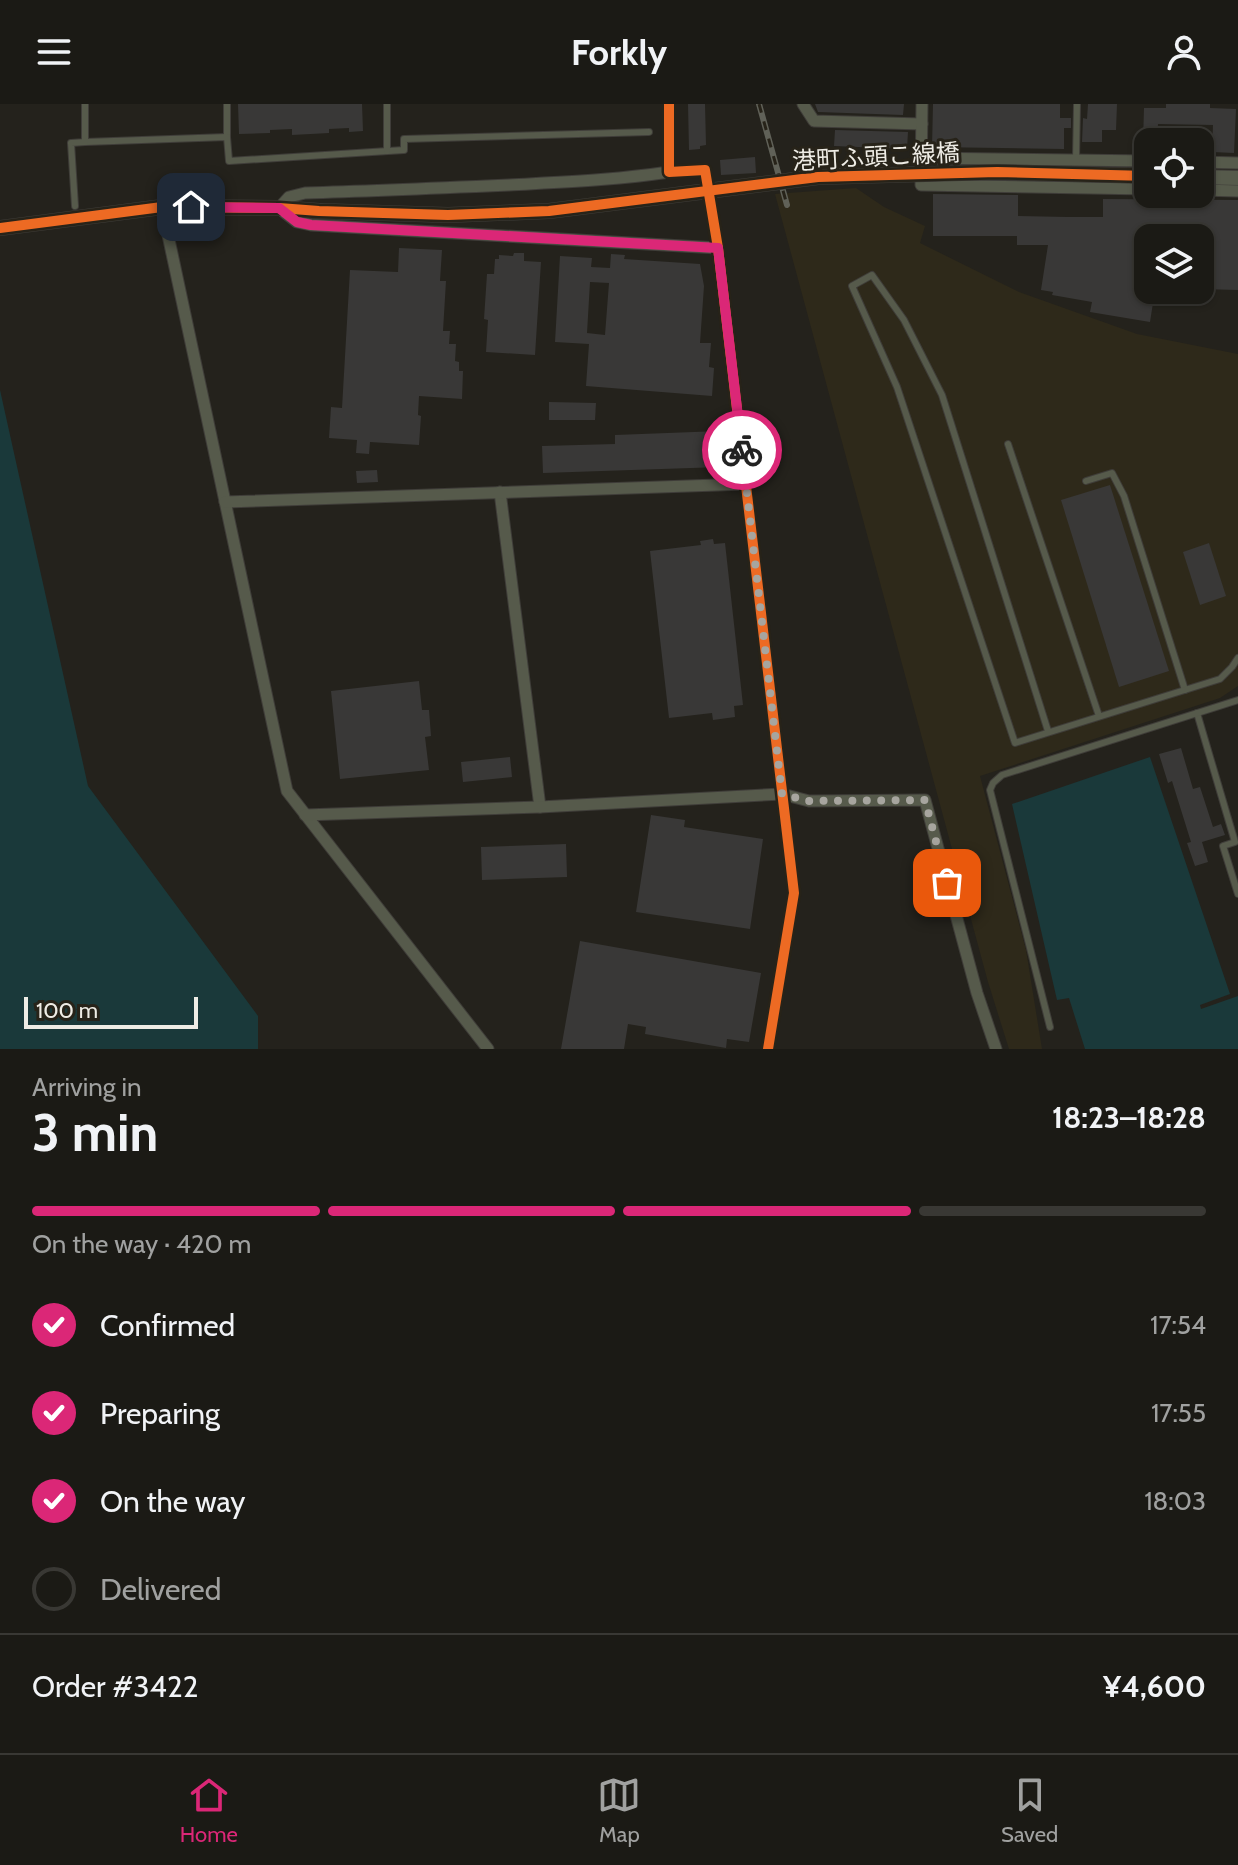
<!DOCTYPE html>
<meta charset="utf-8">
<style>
:root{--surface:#1b1a15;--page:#24231e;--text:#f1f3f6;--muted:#a0a1a0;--line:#393834;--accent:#db2777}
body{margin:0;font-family:Cabin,"Noto Sans JP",sans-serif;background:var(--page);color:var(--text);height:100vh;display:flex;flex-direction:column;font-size:30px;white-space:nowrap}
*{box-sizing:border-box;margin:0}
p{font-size:26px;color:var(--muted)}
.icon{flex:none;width:44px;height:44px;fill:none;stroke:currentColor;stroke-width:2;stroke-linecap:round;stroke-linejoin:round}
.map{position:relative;height:945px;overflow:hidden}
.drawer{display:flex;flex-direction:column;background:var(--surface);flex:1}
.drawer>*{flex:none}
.fabs{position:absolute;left:1134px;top:24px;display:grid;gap:16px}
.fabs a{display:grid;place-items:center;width:80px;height:80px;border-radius:16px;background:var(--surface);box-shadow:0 2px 6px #0004,0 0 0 2px var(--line);font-size:40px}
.scale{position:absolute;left:24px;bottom:20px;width:174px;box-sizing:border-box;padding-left:8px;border:4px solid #eeece5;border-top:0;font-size:22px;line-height:28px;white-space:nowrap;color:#eeece5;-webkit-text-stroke:6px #272319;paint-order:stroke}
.pin{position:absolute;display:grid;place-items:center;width:68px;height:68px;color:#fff;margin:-34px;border-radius:16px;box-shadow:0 4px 12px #0006}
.courier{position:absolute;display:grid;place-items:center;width:80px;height:80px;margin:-40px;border:6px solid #db2777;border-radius:50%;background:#fff;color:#222;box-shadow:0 2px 10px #0007}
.headline em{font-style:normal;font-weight:700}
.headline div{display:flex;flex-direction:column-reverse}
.headline{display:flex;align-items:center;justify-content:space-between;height:136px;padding:0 32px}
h1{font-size:52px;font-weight:700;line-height:60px}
.bar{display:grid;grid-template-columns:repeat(4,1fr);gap:12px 8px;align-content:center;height:96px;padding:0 32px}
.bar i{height:10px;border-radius:6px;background:var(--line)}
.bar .selected{background:var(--accent)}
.bar p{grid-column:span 4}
.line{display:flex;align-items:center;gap:20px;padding:0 32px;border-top:2px solid var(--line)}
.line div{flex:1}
ol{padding:0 32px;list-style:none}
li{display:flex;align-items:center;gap:24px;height:88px}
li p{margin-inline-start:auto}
li .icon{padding:8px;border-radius:50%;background:var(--accent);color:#fff;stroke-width:4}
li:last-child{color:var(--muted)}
li i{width:44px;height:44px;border:4px solid var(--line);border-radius:50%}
header{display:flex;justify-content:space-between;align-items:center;height:104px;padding:0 32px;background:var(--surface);font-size:36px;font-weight:700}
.dock{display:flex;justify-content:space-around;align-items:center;height:112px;border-top:2px solid var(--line);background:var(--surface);font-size:22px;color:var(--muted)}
.dock a{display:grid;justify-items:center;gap:4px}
.dock .selected{color:var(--accent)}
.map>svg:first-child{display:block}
.built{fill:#2e291a}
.water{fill:#1a393a}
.building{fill:#393837;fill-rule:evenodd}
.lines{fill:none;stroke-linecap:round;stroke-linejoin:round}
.service-casing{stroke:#3f3d39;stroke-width:8}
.minor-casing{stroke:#3f3d39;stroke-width:13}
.tertiary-casing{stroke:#3f3d39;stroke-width:16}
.service{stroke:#565a4b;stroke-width:6}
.minor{stroke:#565a4b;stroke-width:11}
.tertiary{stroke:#565a4b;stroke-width:14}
.rail-casing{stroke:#606158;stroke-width:6}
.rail{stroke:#272319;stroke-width:3;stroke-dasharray:9;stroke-linecap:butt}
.tertiary-bridge-casing{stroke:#3f3d39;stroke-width:16;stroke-linecap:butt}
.tertiary-bridge{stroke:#565a4b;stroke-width:14}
.cycleway-casing{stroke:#272319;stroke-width:15}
.cycleway{stroke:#ed6a23;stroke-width:10}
.done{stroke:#a7a59f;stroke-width:8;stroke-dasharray:0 14.4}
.route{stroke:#db2777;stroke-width:10}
.labels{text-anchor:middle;stroke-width:6;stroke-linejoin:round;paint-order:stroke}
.street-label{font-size:24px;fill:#eeece5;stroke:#272319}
</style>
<header><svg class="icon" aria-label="menu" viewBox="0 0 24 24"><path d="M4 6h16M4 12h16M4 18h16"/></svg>Forkly<svg class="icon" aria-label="person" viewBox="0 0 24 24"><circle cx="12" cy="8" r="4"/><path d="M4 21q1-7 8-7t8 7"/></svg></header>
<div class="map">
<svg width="1238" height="945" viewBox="0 0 1238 945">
<rect width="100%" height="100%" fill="#24221c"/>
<polygon class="built" points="856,84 884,103 925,122 920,139 1019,188 1137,230 1238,250 1238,582 1220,594 980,672 1026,846 1042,945 1009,945 988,878 775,90"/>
<g class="water">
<polygon points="0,286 88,682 258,912 258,945 0,945"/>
<polygon points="1150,653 1230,890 1200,901 1201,905 1238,892 1238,945 1085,945 1069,894 1057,896 1012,700"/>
</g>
<g class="building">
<polygon points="238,0 362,0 363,27 349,28 349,24 329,25 329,29 292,31 292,25 270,26 270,29 239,30"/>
<polygon points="688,0 705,0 706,41 700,42 700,45 689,46"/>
<polygon points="815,0 904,0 903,11 818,8"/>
<polygon points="933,0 1060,0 1060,14 1071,14 1071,24 1064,24 1064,45 932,43"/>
<polygon points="1088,0 1117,0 1116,26 1102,26 1102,38 1082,38 1083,14 1087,15"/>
<polygon points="1166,0 1210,0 1210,4 1236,5 1234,49 1212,48 1213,21 1158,20 1157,38 1143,38 1144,4 1166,4"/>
<polygon points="835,26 908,28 907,45 834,42"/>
<polygon points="755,53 756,69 721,71 720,56"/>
<polygon points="933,90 1018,91 1018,112 1068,113 1103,113 1103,95 1238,96 1238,186 1200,185 1200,134 1148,134 1148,186 1155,186 1150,218 1090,208 1092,198 1052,191 1053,188 1041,186 1048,141 1017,141 1017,132 933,132"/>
<polygon points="399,144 442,146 440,177 446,177 443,227 450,227 449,240 456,240 455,257 459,258 459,267 463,267 462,295 419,292 418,311 421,312 419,341 370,338 369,350 356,349 357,336 329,334 331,303 342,304 350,166 398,168"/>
<polygon points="514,149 524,149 524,157 541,158 535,251 486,248 488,216 484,215 487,170 494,170 495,155 499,155 499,151 513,152"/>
<path d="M 611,150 L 625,151 L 624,155 L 700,160 L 704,182 L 700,239 L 711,239 L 709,263 L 714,264 L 712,292 L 586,282 L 589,240 L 555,238 L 560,152 L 592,154 L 591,163 L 610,164 ZM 590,178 L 609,179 L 605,231 L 587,229 Z"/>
<polygon points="549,298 596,299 595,316 549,316"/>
<polygon points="720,327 721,363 543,369 542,342 615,340 615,331"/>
<polygon points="377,366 378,378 357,379 356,367"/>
<polygon points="1110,381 1169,567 1119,583 1061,396"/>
<polygon points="713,435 714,440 725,439 743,601 734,602 735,613 713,616 712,609 669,614 650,447 701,441 700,437"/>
<polygon points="1209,439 1226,492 1200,501 1183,448"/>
<polygon points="419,577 422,606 429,606 431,632 425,633 429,666 340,675 331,587"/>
<polygon points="1181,644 1193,685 1200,683 1213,723 1221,720 1225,731 1202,738 1208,758 1195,762 1187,739 1191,738 1172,677 1168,679 1159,650"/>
<polygon points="510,653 512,673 463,678 461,658"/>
<polygon points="651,711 685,716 684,723 763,735 750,825 636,808"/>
<polygon points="566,740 567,773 482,776 481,743"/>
<polygon points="580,837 761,869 749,938 727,935 726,944 645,930 646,923 628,920 624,945 561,945"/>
</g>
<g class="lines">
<g class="service-casing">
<g id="service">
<polyline points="227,0 227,33"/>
<polyline points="85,38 227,33 229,57 404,46 404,35 649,28"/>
<polyline points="387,47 387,0"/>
<polyline points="1076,56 1077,0"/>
<polyline points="75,102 71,39 85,38 85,0"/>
<polyline points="1008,340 1099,612"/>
<polyline points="1086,377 1112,369 1124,392 1185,586"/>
<polyline points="1197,609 1235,738 1223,742 1238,790"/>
<polyline points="1048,627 942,291 904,216 872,171 852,182 897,283 1015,639 1220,575 1232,563 1238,554"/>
<polyline points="1050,923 990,686 993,679 1002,671 1238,596"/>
</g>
</g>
<g class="minor-casing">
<g id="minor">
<polyline points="669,0 669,68 705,66 718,144 794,789 768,945"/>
<polyline points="803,0 814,17 922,20"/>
<polyline points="922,0 921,81 1148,85"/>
<polyline points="921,54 1148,57"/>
<polyline points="1200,58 1238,59"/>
<path d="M 669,68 C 616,76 562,78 509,81 C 441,84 373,87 305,89 L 289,93 L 279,104 L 297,118 L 311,121 L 718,144"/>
<polyline points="1200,86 1238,87"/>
<polyline points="162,103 287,687 488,945"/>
<polyline points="500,388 540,703"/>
<polyline points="225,398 746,380"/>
<polyline points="305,711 540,703 782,690 809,697 925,696 977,889 996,945"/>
</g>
</g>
<g class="tertiary-casing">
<g id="tertiary">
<polyline points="1200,73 1238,74"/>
<polyline points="0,124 162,103 279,104 319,107"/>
</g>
</g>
<use href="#service" class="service"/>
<use href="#minor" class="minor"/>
<use href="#tertiary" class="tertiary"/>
<g class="rail-casing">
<polyline id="rail" points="759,0 787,101"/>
</g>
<use href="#rail" class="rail"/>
<g class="tertiary-bridge-casing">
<polyline id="tertiary-bridge" points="319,107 448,111 549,107 818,73 997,68 1148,72"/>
</g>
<use href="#tertiary-bridge" class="tertiary-bridge"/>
<g class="cycleway-casing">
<g id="cycleway">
<polyline points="669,0 669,68 705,66 718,144 794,789 768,945"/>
<polyline points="0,124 162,103 279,104 319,107 448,111 549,107 818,73 997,68 1148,72"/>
</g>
</g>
<use href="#cycleway" class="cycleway"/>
</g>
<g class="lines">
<polyline class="done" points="742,346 782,690 809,697 925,696 947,779"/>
<polyline class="route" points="191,103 279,104 297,118 311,121 718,144 742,346"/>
</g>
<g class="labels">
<g class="street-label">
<text transform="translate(876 53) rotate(-3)" y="8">港町ふ頭こ線橋</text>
</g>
</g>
</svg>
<div class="fabs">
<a><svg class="icon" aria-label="locate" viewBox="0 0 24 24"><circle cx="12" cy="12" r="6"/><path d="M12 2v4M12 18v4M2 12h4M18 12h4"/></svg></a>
<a><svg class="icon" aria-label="layers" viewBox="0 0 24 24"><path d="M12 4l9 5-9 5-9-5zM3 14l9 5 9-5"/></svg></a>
</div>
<div class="scale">100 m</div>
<div class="pin" style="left:947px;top:779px;background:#ea580c"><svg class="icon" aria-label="bag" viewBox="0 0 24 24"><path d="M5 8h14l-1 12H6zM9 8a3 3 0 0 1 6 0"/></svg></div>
<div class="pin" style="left:191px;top:103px;background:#1f2937"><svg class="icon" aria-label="home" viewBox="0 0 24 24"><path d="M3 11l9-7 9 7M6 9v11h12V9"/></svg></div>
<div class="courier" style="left:742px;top:346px"><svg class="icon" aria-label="bike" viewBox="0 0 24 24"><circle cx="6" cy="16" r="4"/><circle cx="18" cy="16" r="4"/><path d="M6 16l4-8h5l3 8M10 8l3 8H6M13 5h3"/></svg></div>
</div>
<section class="drawer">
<div class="headline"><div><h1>3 min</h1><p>Arriving in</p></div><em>18:23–18:28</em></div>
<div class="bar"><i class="selected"></i><i class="selected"></i><i class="selected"></i><i></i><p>On the way · 420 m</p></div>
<ol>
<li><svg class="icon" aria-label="check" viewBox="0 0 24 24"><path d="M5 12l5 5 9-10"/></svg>Confirmed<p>17:54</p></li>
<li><svg class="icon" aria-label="check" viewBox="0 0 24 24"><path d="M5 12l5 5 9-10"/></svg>Preparing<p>17:55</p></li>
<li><svg class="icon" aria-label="check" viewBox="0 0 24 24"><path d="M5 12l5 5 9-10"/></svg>On the way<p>18:03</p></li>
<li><i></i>Delivered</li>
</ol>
<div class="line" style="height:104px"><div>Order #3422</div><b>¥4,600</b></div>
</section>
<nav class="dock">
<a class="selected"><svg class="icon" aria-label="home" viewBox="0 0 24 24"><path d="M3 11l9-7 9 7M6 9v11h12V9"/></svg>Home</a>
<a><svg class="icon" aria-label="map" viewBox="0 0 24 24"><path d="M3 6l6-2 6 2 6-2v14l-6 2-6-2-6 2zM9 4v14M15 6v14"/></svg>Map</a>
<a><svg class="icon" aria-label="saved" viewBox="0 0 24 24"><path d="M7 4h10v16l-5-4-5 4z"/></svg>Saved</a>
</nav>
